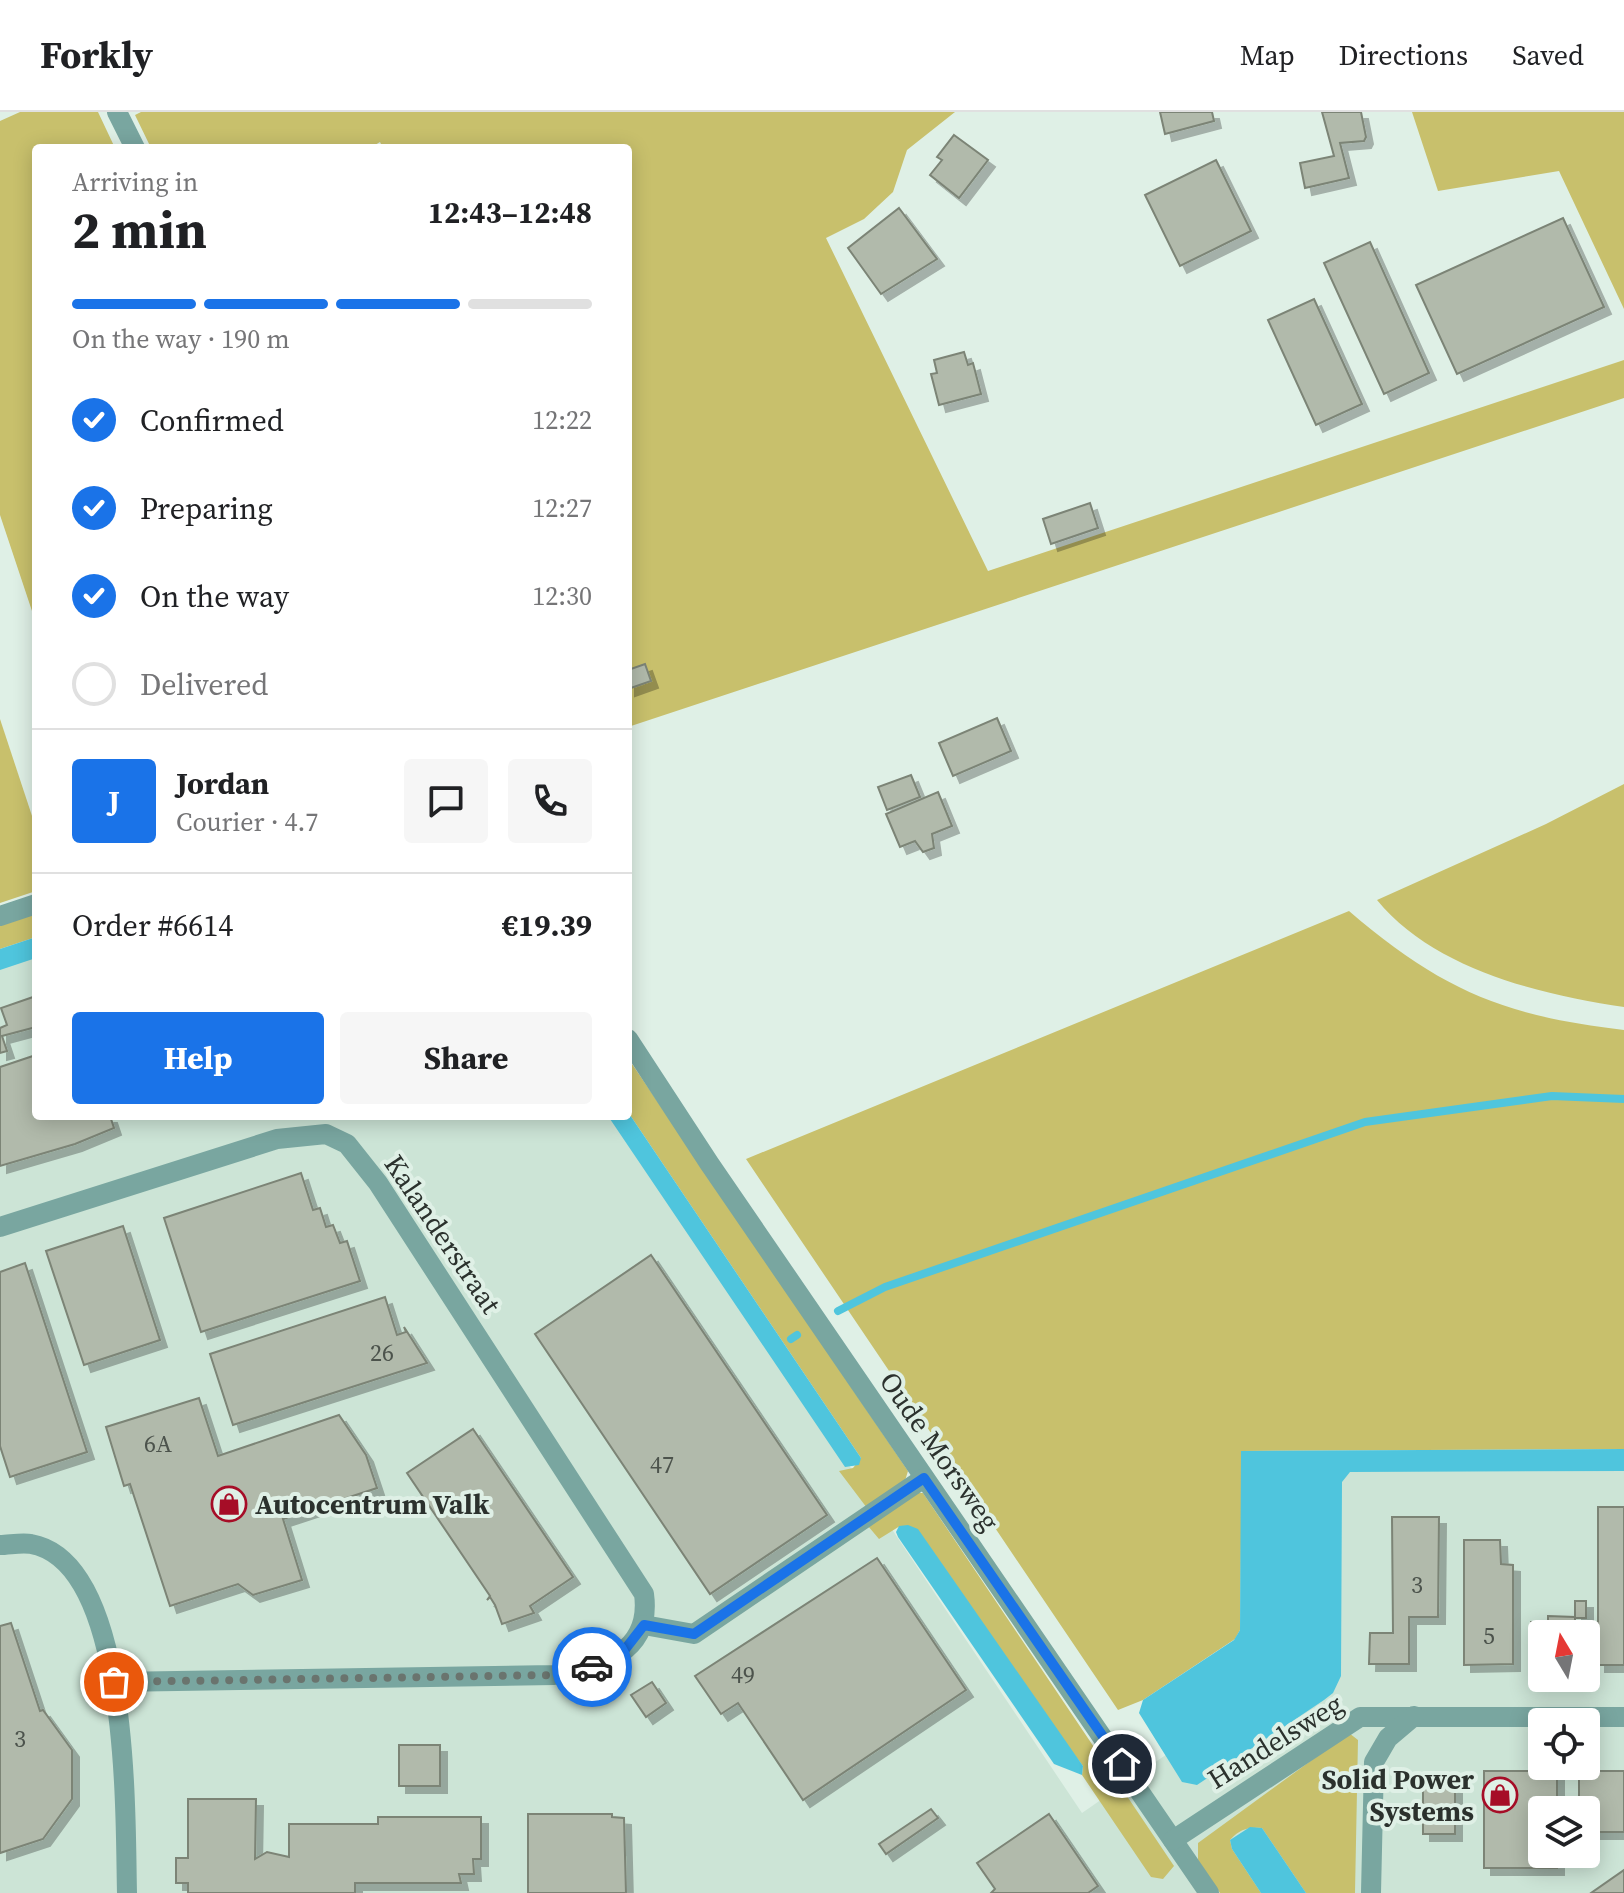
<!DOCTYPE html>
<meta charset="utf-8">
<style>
:root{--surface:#fff;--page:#f6f6f6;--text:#202124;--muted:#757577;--line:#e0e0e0;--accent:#1a73e8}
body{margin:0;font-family:"Source Serif 4",serif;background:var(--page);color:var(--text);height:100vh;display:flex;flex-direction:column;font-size:30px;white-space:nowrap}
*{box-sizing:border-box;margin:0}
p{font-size:26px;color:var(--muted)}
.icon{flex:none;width:44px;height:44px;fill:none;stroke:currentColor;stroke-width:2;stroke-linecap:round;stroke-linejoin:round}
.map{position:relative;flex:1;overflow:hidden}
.panel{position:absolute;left:32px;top:32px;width:600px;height:976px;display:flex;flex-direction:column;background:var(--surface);border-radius:8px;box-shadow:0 4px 20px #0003}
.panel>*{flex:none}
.needle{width:52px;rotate:350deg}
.controls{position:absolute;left:1528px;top:1508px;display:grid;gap:16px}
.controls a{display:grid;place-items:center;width:72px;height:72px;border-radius:8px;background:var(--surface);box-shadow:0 4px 20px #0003;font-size:40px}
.pin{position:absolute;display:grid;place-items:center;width:68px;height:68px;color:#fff;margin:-34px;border:4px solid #fff;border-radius:50%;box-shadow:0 2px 8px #0007}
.courier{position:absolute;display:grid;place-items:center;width:80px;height:80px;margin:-40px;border:6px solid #1a73e8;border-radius:50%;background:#fff;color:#222;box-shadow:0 2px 10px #0007}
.overview em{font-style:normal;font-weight:700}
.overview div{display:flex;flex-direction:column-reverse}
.overview{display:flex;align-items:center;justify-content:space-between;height:136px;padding:0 40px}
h1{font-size:52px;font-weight:700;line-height:60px}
.bar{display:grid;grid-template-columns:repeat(4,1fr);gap:12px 8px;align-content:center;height:96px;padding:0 40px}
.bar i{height:10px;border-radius:6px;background:var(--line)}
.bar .on{background:var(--accent)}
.bar p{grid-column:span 4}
.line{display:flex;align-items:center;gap:20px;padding:0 40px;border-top:2px solid var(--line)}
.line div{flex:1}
.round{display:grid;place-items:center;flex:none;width:84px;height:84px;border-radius:8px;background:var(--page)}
ol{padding:0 40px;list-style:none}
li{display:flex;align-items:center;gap:24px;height:88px}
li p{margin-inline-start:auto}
li .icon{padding:8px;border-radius:50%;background:var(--accent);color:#fff;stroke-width:4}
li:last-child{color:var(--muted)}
li i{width:44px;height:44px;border:4px solid var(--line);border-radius:50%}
.primary-button{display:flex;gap:16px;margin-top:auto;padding:16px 40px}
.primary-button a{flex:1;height:92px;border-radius:8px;background:var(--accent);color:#fff;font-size:32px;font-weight:700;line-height:92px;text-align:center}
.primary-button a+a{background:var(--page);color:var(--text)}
header{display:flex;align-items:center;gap:48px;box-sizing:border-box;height:112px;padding:0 40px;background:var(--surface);border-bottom:2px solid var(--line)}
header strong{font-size:38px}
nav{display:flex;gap:44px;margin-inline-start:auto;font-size:28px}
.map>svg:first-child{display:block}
.built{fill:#cce4d6;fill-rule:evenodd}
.green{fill:#c8c06c}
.water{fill:#4fc5dd}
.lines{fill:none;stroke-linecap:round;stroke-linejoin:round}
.stream{stroke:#4fc5dd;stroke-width:8}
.building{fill:#b1baab;stroke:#7c8476;stroke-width:2;filter:url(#shadow)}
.minor{stroke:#79a6a0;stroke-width:20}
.done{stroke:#6a746e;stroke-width:8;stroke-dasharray:0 14.4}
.route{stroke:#1a73e8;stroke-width:10}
.labels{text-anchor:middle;stroke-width:8;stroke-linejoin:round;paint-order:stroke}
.number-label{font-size:24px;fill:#4c534c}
.street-label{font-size:28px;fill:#2b312d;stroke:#dff0e6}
.poi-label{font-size:28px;font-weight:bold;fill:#2b312d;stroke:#dff0e6;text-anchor:start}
</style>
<header>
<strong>Forkly</strong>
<nav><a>Map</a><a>Directions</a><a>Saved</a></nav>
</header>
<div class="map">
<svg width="1624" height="1781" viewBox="0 0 1624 1781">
<defs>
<filter id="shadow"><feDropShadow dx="7" dy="7" stdDeviation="0" flood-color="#0004"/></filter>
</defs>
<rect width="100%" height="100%" fill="#dff0e6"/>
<path class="built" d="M 36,844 L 36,1004 L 615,1004 L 1082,1701 L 1294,1554 L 1292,1352 L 1624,1353 L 1624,1781 L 0,1781 L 0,856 ZM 1542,1522 L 1586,1522 L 1586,1566 L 1542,1566 ZM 1542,1610 L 1586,1610 L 1586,1654 L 1542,1654 ZM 1542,1698 L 1586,1698 L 1586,1742 L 1542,1742 Z"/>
<g class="green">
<polygon points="20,0 98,0 115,36 36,36 36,511 0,403 0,9"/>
<polygon points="141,0 955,0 907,38 893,80 864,107 826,126 988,459 1624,248 1624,286 628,615 628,36 383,36 380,30 370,36 151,36 135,3"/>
<polygon points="1412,0 1624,0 1624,197 1559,59 1438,79"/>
<polygon points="0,607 36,716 36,779 0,791"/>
<path d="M 1624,672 L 1624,895 C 1541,883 1433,857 1377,788 L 1546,712 Z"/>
<polygon points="36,797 36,825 0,837 0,809"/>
<path d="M 1349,799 C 1441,878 1504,904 1624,918 L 1624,1337 L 1242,1339 L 1240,1518 L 1235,1527 L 1143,1588 L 1118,1598 L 746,1047 Z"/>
<polygon points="628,946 908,1359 904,1372 867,1396 839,1359 853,1356 861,1346 628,1000"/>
<polygon points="913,1381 923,1381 1174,1754 1163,1767 1151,1765 1082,1663 1083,1654 900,1414 879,1427 868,1414"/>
<path d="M 1349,1621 L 1358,1628 L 1355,1781 L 1306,1781 L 1262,1716 C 1248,1715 1240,1717 1230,1728 L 1232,1737 L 1261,1781 L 1220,1781 L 1198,1748 L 1198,1731 Z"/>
</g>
<g class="water">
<polygon points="36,825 36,846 0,858 0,837"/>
<polygon points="628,1000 861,1346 859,1353 845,1355 608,1004 628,1004"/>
<polygon points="1624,1337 1624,1359 1350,1360 1342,1370 1341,1564 1333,1581 1324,1588 1197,1673 1182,1670 1139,1601 1143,1588 1234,1528 1240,1518 1241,1339"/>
<polygon points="908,1413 918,1417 1083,1654 1082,1663 1054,1652 898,1425 896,1420 899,1414"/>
<polygon points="1250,1715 1262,1716 1306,1781 1261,1781 1232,1737 1230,1728"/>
</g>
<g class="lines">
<g class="stream">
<polyline points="838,1199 885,1175 1365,1010 1552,984 1624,987"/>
<polyline points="791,1227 797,1223"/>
</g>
</g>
<g class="building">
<polygon points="1160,0 1212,0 1214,9 1165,22"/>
<polygon points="1322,0 1361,0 1366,25 1364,29 1340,31 1349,66 1305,76 1300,51 1334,44"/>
<polygon points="954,23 988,48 959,86 930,63 942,48 937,45"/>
<polygon points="1216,48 1251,119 1180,154 1145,83"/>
<polygon points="899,96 937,147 881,182 848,136"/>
<polygon points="1563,106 1604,195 1457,262 1416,173"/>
<polygon points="1370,130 1429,261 1384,282 1324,151"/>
<polygon points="1314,187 1362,292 1316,313 1268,208"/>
<polygon points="964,240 968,253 973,251 981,282 939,293 931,262 937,261 934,248"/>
<polygon points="1090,391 1098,416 1051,432 1043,407"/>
<polygon points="645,552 651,569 628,577 628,558"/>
<polygon points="997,606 1011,639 953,664 939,631"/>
<polygon points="911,663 920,685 887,698 878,675"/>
<polygon points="938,680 952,714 932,722 934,736 923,740 915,729 900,735 886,702"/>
<polygon points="36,884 36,915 2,924 7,939 0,941 0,916 7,913 1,896"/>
<polygon points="36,943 36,1004 110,1004 114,1016 75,1032 0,1054 0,955"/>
<polygon points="301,1061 313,1098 320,1096 326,1115 333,1113 340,1131 347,1129 360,1169 201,1220 164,1106"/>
<polygon points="123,1114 160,1228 84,1253 46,1139"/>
<polygon points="651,1143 827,1403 710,1482 535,1222"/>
<polygon points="25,1151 87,1340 10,1365 0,1334 0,1160"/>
<polygon points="385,1185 397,1223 406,1220 404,1215 427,1251 233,1313 210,1242"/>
<polygon points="199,1286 218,1344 339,1303 366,1343 377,1376 283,1407 302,1468 253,1483 238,1472 170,1494 130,1372 124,1374 106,1315"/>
<polygon points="473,1317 573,1465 530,1494 534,1501 502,1512 495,1493 490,1485 487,1488 490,1484 407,1361"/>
<rect x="1598" y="1395" width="26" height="158"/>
<polygon points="1392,1405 1439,1405 1438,1505 1409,1505 1409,1552 1369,1552 1370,1521 1393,1521"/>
<polygon points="1464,1428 1500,1428 1501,1452 1513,1453 1513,1552 1464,1553"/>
<polygon points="877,1446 966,1578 803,1688 738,1591 721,1602 695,1564"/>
<rect x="1575" y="1489" width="11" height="17"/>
<polygon points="1548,1504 1575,1505 1575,1522 1542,1522 1542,1534 1531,1535 1531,1510 1548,1510"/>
<polygon points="11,1511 40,1599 43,1598 72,1638 72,1687 43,1727 0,1741 0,1514"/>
<polygon points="652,1570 666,1591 646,1605 631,1583"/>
<rect x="399" y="1633" width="41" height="41"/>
<polygon points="1484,1659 1557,1659 1557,1698 1542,1698 1542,1742 1557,1742 1557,1756 1484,1756"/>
<polygon points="1579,1659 1624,1659 1624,1720 1586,1720 1586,1698 1579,1698"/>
<rect x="1423" y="1675" width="32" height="47"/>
<polygon points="188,1687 256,1687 255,1747 267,1740 289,1745 289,1712 378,1712 378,1705 481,1705 481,1747 473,1747 474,1762 459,1762 461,1771 355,1771 355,1781 188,1781 188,1771 176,1771 176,1746 188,1746"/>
<polygon points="931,1697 938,1706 886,1742 879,1732"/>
<polygon points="528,1702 612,1702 612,1705 624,1706 626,1781 528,1781"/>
<polygon points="1049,1702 1098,1774 1088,1781 991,1781 995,1777 977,1751"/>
<polygon points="1624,1758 1624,1781 1591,1781"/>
</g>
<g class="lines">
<g class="minor">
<polyline points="117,0 135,36"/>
<polyline points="0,804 36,792"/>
<polyline points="628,927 709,1051 1209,1781"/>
<path d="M 0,1115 L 277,1027 L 326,1022 L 347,1032 L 378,1071 L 644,1482 C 652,1541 601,1555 554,1563 L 114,1570"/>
<path d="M 0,1433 C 9,1433 22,1430 31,1432 C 131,1450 125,1705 127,1781"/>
<polyline points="644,1513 694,1522 924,1366"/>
<polyline points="1173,1728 1360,1605 1624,1605"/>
<polyline points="1371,1781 1374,1650 1388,1626 1414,1604"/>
</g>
</g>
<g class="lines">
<polyline class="done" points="114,1570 554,1563 592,1555"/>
<polyline class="route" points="592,1555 623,1540 644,1513 694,1522 924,1366 1122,1652"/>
</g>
<defs>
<g id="shop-ring" transform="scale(1.8)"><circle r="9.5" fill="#dff0e6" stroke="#a60d27" stroke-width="1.5"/><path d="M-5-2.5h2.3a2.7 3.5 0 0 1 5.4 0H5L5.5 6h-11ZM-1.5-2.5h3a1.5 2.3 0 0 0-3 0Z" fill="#a60d27"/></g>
</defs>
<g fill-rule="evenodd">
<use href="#shop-ring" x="229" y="1392"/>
<use href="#shop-ring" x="1500" y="1683"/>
</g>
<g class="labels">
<g class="number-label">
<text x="382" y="1249">26</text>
<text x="158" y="1340">6A</text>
<text x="662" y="1361">47</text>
<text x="1417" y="1481">3</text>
<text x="1489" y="1532">5</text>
<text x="743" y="1571">49</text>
<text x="20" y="1635">3</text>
</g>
<g class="street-label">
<text transform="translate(443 1122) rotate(56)" y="10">Kalanderstraat</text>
<text transform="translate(940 1339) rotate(55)" y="10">Oude Morsweg</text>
<text transform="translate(1275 1629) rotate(-32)" y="10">Handelsweg</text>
</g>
<g class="poi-label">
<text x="255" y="1402">Autocentrum Valk</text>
<text x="1474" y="1677" text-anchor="end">Solid Power<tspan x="1474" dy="32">Systems</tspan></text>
</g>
</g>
</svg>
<div class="controls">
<a><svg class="needle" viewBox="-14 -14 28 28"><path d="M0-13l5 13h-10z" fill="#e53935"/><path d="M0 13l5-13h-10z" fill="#757577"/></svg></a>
<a><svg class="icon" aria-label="locate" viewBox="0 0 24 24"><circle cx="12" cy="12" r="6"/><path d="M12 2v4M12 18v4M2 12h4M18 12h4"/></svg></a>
<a><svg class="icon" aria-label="layers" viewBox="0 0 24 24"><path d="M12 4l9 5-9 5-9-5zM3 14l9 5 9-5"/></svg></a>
</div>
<div class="pin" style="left:114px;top:1570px;background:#ea580c"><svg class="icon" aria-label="bag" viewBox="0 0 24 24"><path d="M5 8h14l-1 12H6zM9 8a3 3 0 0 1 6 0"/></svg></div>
<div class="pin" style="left:1122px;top:1652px;background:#1f2937"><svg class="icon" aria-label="home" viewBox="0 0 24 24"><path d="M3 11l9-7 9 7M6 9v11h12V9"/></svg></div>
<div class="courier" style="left:592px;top:1555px"><svg class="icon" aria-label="car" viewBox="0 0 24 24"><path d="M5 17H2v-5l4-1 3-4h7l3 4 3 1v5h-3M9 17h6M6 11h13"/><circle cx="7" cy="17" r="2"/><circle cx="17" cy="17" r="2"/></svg></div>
<section class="panel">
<div class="overview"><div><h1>2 min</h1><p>Arriving in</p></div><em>12:43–12:48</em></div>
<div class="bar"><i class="on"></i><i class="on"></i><i class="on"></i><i></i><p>On the way · 190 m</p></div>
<ol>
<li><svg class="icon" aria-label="check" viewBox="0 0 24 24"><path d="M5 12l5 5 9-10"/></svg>Confirmed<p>12:22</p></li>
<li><svg class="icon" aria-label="check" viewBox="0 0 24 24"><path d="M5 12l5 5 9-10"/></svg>Preparing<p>12:27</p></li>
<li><svg class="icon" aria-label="check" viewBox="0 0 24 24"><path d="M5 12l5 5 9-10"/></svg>On the way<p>12:30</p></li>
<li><i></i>Delivered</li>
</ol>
<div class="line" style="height:144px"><b class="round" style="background:var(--accent);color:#fff">J</b><div><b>Jordan</b><p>Courier · 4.7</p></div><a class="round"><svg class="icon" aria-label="chat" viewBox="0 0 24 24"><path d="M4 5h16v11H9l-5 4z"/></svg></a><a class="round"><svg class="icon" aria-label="phone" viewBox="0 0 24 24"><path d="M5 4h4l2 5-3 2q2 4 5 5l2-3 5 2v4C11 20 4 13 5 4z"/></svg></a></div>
<div class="line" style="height:104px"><div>Order #6614</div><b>€19.39</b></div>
<div class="primary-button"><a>Help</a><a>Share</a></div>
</section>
</div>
